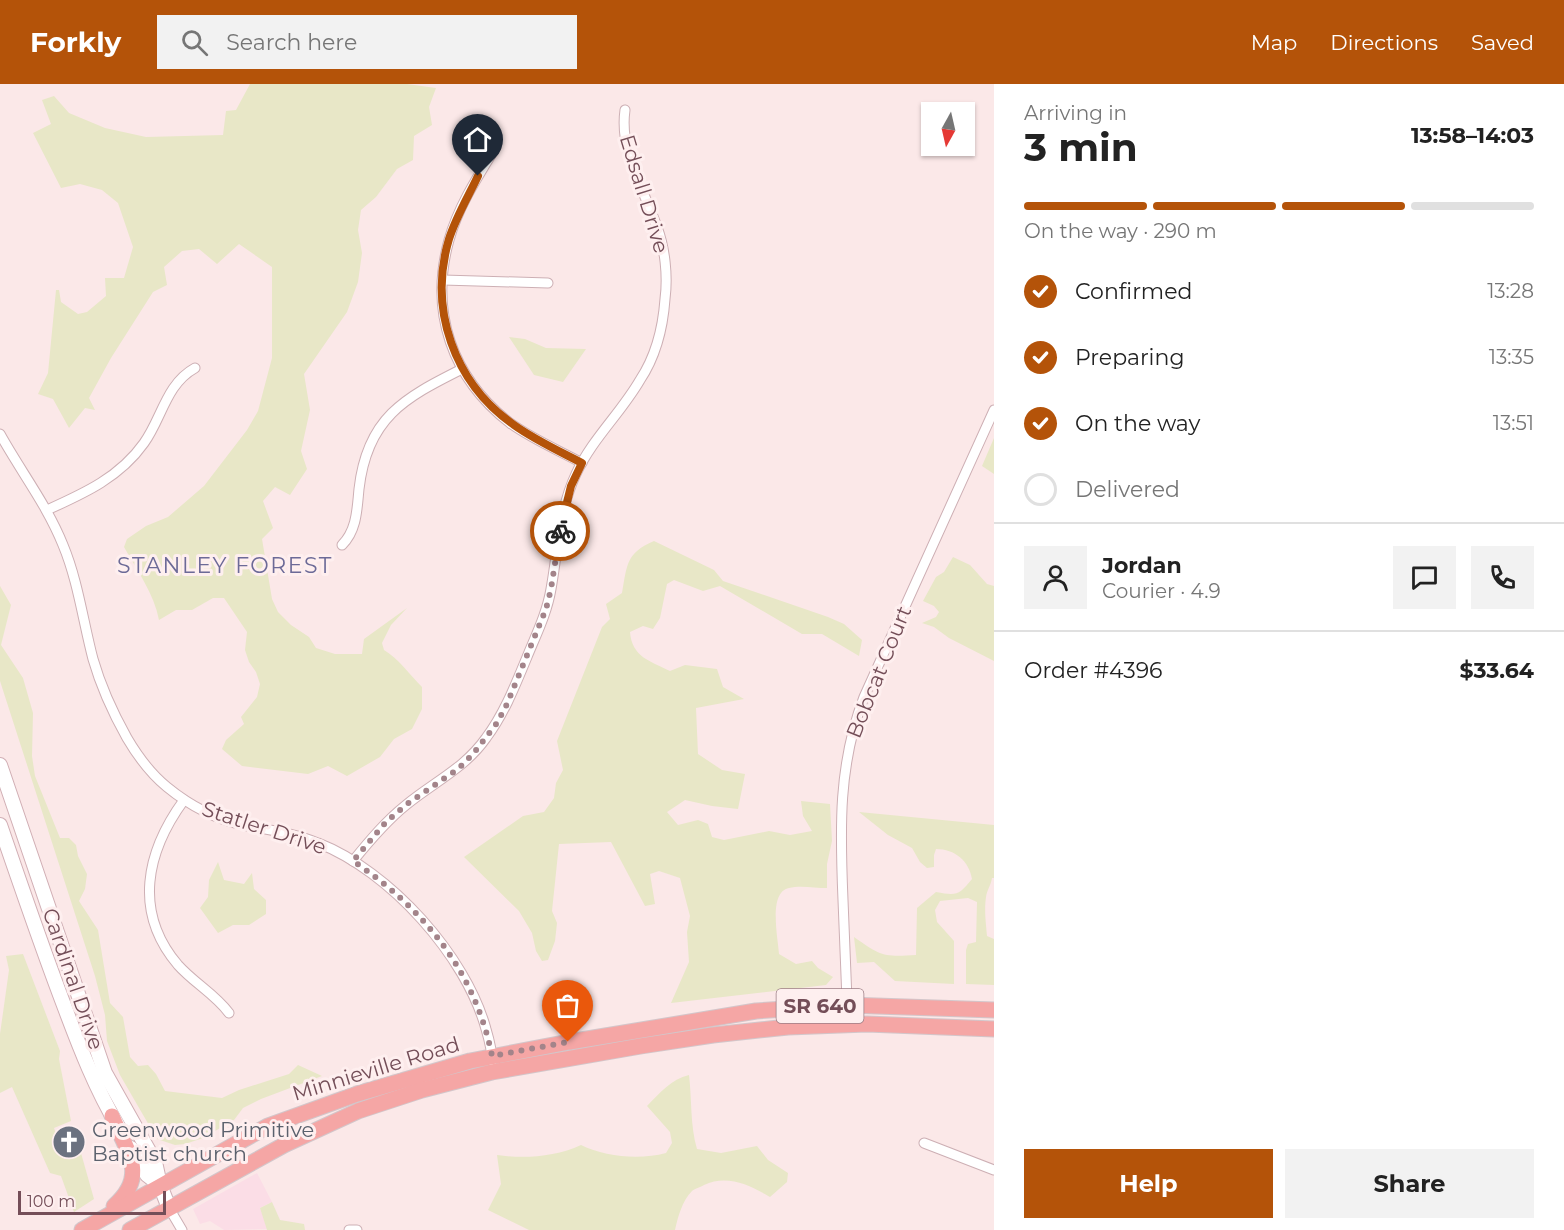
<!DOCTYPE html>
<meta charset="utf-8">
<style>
:root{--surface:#fff;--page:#f2f2f2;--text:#222;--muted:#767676;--line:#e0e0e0;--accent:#b45309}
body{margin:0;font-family:Montserrat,sans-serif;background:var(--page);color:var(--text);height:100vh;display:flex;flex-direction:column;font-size:22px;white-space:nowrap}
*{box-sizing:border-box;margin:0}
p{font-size:20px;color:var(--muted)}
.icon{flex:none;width:33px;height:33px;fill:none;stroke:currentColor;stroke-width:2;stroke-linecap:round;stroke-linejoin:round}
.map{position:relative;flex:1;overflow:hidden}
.panel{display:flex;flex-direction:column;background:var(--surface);width:570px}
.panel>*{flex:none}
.needle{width:39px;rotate:188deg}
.tools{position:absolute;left:921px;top:18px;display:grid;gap:12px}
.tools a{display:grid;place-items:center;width:54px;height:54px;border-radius:0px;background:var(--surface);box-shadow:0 2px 4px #0004;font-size:30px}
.scale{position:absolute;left:18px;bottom:15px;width:148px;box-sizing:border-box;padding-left:6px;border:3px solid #744e58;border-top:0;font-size:16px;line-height:21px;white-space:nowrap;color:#744e58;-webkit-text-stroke:4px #feefef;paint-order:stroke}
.pin{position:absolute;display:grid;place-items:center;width:51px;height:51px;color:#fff;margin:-62px -26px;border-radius:50% 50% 50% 0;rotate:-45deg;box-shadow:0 0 6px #0007}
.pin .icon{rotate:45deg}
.courier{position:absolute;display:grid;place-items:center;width:60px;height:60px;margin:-30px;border:4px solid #b45309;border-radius:50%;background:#fff;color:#222;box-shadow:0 2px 8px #0007}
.overview em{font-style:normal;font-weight:700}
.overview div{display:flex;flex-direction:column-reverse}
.overview{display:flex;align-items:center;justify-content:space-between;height:102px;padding:0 30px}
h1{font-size:39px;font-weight:700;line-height:45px}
.bar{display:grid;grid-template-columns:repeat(4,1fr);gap:9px 6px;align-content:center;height:72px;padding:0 30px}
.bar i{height:8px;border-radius:4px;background:var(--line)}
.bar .selected{background:var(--accent)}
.bar p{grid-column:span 4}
.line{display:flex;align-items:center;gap:15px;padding:0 30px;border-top:2px solid var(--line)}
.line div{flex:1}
.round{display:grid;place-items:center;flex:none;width:63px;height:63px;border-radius:0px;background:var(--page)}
ol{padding:0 30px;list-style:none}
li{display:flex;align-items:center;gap:18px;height:66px}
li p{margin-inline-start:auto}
li .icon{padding:6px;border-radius:50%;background:var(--accent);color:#fff;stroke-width:4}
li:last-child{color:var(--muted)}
li i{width:33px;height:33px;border:3px solid var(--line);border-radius:50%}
.primary-button{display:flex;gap:12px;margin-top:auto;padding:12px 30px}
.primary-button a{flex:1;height:69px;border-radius:0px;background:var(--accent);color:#fff;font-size:24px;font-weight:700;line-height:69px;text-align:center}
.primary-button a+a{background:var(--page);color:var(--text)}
header{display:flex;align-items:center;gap:36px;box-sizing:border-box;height:84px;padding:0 30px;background:var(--accent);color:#fff}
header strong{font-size:28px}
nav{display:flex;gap:33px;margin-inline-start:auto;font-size:21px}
.search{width:420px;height:54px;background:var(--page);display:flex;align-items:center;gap:15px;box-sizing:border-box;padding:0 21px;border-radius:0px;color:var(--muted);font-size:22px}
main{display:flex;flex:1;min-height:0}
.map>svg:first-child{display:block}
.commercial{fill:#fbdde6}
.green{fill:#e8e7c7}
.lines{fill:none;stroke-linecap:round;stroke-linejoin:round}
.minor-casing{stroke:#cdafb4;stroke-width:11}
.secondary-casing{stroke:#d1afb5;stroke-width:16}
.primary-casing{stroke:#d3c6ca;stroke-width:17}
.minor{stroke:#fff;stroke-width:9}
.secondary{stroke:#fff;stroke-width:14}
.primary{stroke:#f5a6a5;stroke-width:15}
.done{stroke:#a3848a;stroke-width:6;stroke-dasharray:0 10.8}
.route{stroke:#b45309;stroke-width:8}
.labels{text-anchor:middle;stroke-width:6;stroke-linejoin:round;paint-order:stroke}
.shield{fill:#feefef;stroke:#9d7e85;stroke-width:1.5}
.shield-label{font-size:20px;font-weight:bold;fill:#744e58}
.street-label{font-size:21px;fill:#744e58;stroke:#feefef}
.worship-label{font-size:21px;fill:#5b616d;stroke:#feefef;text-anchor:start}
.neighbourhood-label{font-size:22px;letter-spacing:1.5px;fill:#6c6a97;stroke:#feefef}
</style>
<header>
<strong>Forkly</strong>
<div class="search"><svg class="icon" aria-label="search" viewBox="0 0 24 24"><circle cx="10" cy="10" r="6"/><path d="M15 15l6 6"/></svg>Search here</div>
<nav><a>Map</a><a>Directions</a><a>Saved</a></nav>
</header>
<main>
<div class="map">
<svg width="994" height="1146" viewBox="0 0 994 1146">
<rect width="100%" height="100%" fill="#fbe8e8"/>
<polygon class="commercial" points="257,1089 272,1118 260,1124 268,1145 224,1146 210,1137 200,1140 193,1125"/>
<g class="green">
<path d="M 250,0 L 407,0 L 436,4 L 429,23 L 432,41 L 414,52 L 413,76 L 397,85 L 376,113 L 361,126 L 358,146 L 362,169 L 358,198 L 347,228 L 304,290 L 310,326 L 301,367 L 307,385 L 290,411 L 275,403 L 263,417 L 273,444 L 262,455 L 272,515 L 278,528 L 291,541 L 309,553 L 316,564 L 335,570 L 362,570 L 364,555 L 407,524 L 391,541 L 382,559 L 384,566 C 398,574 410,591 422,603 L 422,625 L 412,645 L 394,655 L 380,673 L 347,692 L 328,682 L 308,690 L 242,682 L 222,665 L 226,656 L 244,640 L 241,633 L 257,613 L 260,600 L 256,588 L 249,578 L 245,566 L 247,548 L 224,514 L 213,514 L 192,526 L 176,526 L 159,536 C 154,510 137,486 124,463 L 127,455 L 146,442 L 168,433 L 204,402 L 247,346 L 258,327 L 272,274 L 272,183 L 239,160 L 217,180 L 199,165 L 182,167 L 164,183 L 167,201 L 153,208 L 111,274 L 89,314 L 95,326 L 85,324 L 69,344 L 53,315 L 38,310 L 48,289 L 56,206 L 59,206 L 61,218 L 78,230 L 87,228 L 106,212 L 105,194 L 124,194 L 133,163 L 118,119 L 102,106 L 80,100 L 61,104 L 33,49 L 51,40 L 42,16 L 54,12 L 69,29 L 105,44 L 146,53 L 223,51 L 226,27 L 236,26 Z"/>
<polygon points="509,253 525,255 546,264 586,265 563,298 534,291"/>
<polygon points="994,354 994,390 982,382"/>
<path d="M 654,457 L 714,486 L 723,497 L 828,533 L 844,540 L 862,556 L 859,572 L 822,550 L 802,550 L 720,502 L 703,507 L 674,496 L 667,500 L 660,534 L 653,545 L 643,542 L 630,548 C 632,573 650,577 670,587 L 685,581 L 717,585 L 723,603 L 744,615 L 696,624 L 698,670 L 722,686 L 745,690 L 738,725 L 712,722 L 685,716 L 667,728 L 678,741 L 698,736 L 708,740 L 712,753 L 724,756 L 769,747 L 790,751 L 812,747 L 803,732 L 801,717 L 830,720 L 832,757 L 827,780 L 827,804 C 815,804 800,801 789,804 C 768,808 778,854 779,870 L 796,880 L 812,877 L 818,884 L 833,893 L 826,901 L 671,919 L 689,878 L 687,848 L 690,832 L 680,794 L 659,787 L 650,790 L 655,820 L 645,822 L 611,758 L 559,760 L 552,827 L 557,839 L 555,857 L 548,876 L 542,877 L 536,867 L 532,849 L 519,827 L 464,773 L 523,732 L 544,728 L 554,714 L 556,699 L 563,686 L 557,657 L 602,543 L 610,535 L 606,520 L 622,509 C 627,481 626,469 654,457 Z"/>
<polygon points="953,473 970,481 987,500 994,502 994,577 949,554 934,543 922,539 936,533 939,528 934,522 923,517 936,493 944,488"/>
<polygon points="0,502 11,521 1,561 23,594 33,629 32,672 35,692 60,754 69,754 76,761 78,772 87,790 85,805 79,817 98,846 110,919 123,933 130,973 138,982 148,981 156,990 165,1007 222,1014 239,1006 289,990 298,981 322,992 261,1015 243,1024 234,1036 203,1054 185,1060 175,1061 157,1055 120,991 107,957 105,931 95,892 0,597"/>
<path d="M 859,728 L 994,741 L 994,794 L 992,794 C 991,801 987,806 986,813 C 984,826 986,839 987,852 L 994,855 L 994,901 L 966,900 L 966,866 L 968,860 L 976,858 L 977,818 L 968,814 L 940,817 L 935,826 L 937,838 L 954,857 L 954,900 L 895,897 L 874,878 L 857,879 L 854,853 C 881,872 883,873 916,871 L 917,824 L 936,808 C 957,812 959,811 972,795 C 969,777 955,765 936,765 L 934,771 L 934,783 L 927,784 L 920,778 L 912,764 L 888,751 Z"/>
<polygon points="218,778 224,796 244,800 252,789 254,805 266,816 266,830 249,841 233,841 218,849 200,824 208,813 209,796"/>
<polygon points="23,870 60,967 59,975 71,1037 54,1044 64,1075 81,1069 94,1115 74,1128 61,1092 50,1089 12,1003 0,1009 0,950 9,886 6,872"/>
<path d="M 689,991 C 692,1016 690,1041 697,1065 L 721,1069 L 757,1062 L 768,1076 L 788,1089 L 787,1098 L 770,1113 C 750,1101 727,1090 704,1101 C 701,1103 694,1105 692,1107 C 682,1117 678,1133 675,1146 L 529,1146 L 488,1126 L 501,1100 L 497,1071 C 524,1075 555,1073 581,1061 C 605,1073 640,1076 666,1069 L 672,1059 L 670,1048 L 647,1022 C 660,1009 671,995 689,991 Z"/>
<polygon points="272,1118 280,1136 304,1140 305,1146 267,1146 260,1124"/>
</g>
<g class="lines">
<g class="minor-casing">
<g id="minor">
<path d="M 496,63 C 478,92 458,123 449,156 C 429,228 452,294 510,339 C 532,355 558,366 582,379"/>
<polyline points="443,196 548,199"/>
<path d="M 0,350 C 21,388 47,421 63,461 C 78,497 83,537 93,575 C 101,603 113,629 127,654 C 137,671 151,690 167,703 C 189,721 215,735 243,741 C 269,746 294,749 318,759 C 390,787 466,872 486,945 C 489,955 492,966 492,977"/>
<path d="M 47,426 C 85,409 120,393 144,359 C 162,334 166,300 195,284"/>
<path d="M 342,461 C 357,446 357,425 359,405 C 367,334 404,314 462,285"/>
<path d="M 184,716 C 146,768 133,828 178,881 C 194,899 215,910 229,929"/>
<path d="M 353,777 C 370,756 386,737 406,721 C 434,698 465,684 486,654 C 504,630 515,602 527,573 C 536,551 547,529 551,505 C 558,466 559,426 576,390 C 592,355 621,329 640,296 C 656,272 663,243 665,215 C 668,192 665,164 657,143 C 644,105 619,68 625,26"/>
<path d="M 848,940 C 846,899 845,858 843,816 C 840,745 838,681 864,613 L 994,326"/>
<polyline points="924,1059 994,1086"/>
<polyline points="169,1124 182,1146"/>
<polyline points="349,1146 357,1146"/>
</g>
</g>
<g class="secondary-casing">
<g id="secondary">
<polyline points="0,681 105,989 155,1078 160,1101 169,1124"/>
<path d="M 0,741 C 21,802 42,864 65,924 C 80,964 96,1005 118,1042"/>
<polyline points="131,1064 147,1091 160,1101"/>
</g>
</g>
<g class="primary-casing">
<g id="primary">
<path d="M 112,1032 C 127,1068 149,1091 114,1122"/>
<polyline points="82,1146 268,1042 357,1010 470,977 569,958 756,927 847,921 994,926"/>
<polyline points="130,1146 284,1061 358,1027 422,1006 492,988 641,962 713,951 788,943 867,940 994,945"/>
</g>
</g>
<use href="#minor" class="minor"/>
<use href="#secondary" class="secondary"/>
<use href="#primary" class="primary"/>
</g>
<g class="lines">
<path class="done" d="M 560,447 L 551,505 L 546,525 L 507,620 L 497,639 L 473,670 L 458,685 L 407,720 L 386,738 L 353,777 C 424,825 475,887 492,972 L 568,958"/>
<path class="route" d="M 478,92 C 468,113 456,133 449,155 C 428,225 454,299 514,341 C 535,356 559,367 582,379 L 571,402 L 560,447"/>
</g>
<defs>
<g id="church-disc" transform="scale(1.725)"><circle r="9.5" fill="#6b7280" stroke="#feefef"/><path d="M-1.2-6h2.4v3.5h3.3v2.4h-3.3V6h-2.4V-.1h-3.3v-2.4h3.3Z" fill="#fff"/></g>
</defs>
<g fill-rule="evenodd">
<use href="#church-disc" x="69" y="1058"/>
</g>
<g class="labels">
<rect class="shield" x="776.5" y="905" width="87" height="34" rx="4.5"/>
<g class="shield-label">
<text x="820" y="929">SR 640</text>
</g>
<g class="street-label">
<text transform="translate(644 110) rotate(73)" y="7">Edsall Drive</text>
<text transform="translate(879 588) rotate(-68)" y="7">Bobcat Court</text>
<text transform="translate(264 744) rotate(18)" y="7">Statler Drive</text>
<text transform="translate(73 895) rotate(71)" y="7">Cardinal Drive</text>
<text transform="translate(376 985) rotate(-17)" y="7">Minnieville Road</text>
</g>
<g class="worship-label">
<text x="92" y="1053">Greenwood Primitive<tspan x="92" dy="24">Baptist church</tspan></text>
</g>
<g class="neighbourhood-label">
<text x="225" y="489">STANLEY FOREST</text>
</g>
</g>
</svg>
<div class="tools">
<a><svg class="needle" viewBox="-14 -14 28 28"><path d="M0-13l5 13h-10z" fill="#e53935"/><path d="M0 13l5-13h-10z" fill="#767676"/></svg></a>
</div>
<div class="scale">100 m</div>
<div class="pin" style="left:568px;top:958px;background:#ea580c"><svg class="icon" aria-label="bag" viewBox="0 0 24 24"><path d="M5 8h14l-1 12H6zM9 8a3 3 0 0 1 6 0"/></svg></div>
<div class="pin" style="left:478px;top:92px;background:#1f2937"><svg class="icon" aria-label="home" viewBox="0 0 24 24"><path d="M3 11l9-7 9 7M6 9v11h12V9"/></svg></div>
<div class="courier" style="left:560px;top:447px"><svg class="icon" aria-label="bike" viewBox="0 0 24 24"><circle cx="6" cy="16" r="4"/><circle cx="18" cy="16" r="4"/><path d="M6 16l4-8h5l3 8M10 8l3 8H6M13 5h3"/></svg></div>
</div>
<section class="panel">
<div class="overview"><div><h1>3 min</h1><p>Arriving in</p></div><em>13:58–14:03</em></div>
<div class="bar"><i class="selected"></i><i class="selected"></i><i class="selected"></i><i></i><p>On the way · 290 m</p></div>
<ol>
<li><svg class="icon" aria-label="check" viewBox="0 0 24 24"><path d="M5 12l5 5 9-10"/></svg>Confirmed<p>13:28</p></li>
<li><svg class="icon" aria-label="check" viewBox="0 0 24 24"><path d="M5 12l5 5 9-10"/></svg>Preparing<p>13:35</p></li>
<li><svg class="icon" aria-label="check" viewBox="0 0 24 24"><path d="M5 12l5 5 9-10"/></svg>On the way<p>13:51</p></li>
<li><i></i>Delivered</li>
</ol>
<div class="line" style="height:108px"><a class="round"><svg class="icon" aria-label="person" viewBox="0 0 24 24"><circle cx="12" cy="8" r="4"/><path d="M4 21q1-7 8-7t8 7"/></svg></a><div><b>Jordan</b><p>Courier · 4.9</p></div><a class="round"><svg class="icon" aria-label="chat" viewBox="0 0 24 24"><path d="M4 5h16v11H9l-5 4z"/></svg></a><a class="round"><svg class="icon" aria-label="phone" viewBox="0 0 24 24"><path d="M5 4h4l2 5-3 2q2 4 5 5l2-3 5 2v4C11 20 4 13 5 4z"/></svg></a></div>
<div class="line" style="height:78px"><div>Order #4396</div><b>$33.64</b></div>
<div class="primary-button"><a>Help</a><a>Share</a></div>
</section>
</main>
